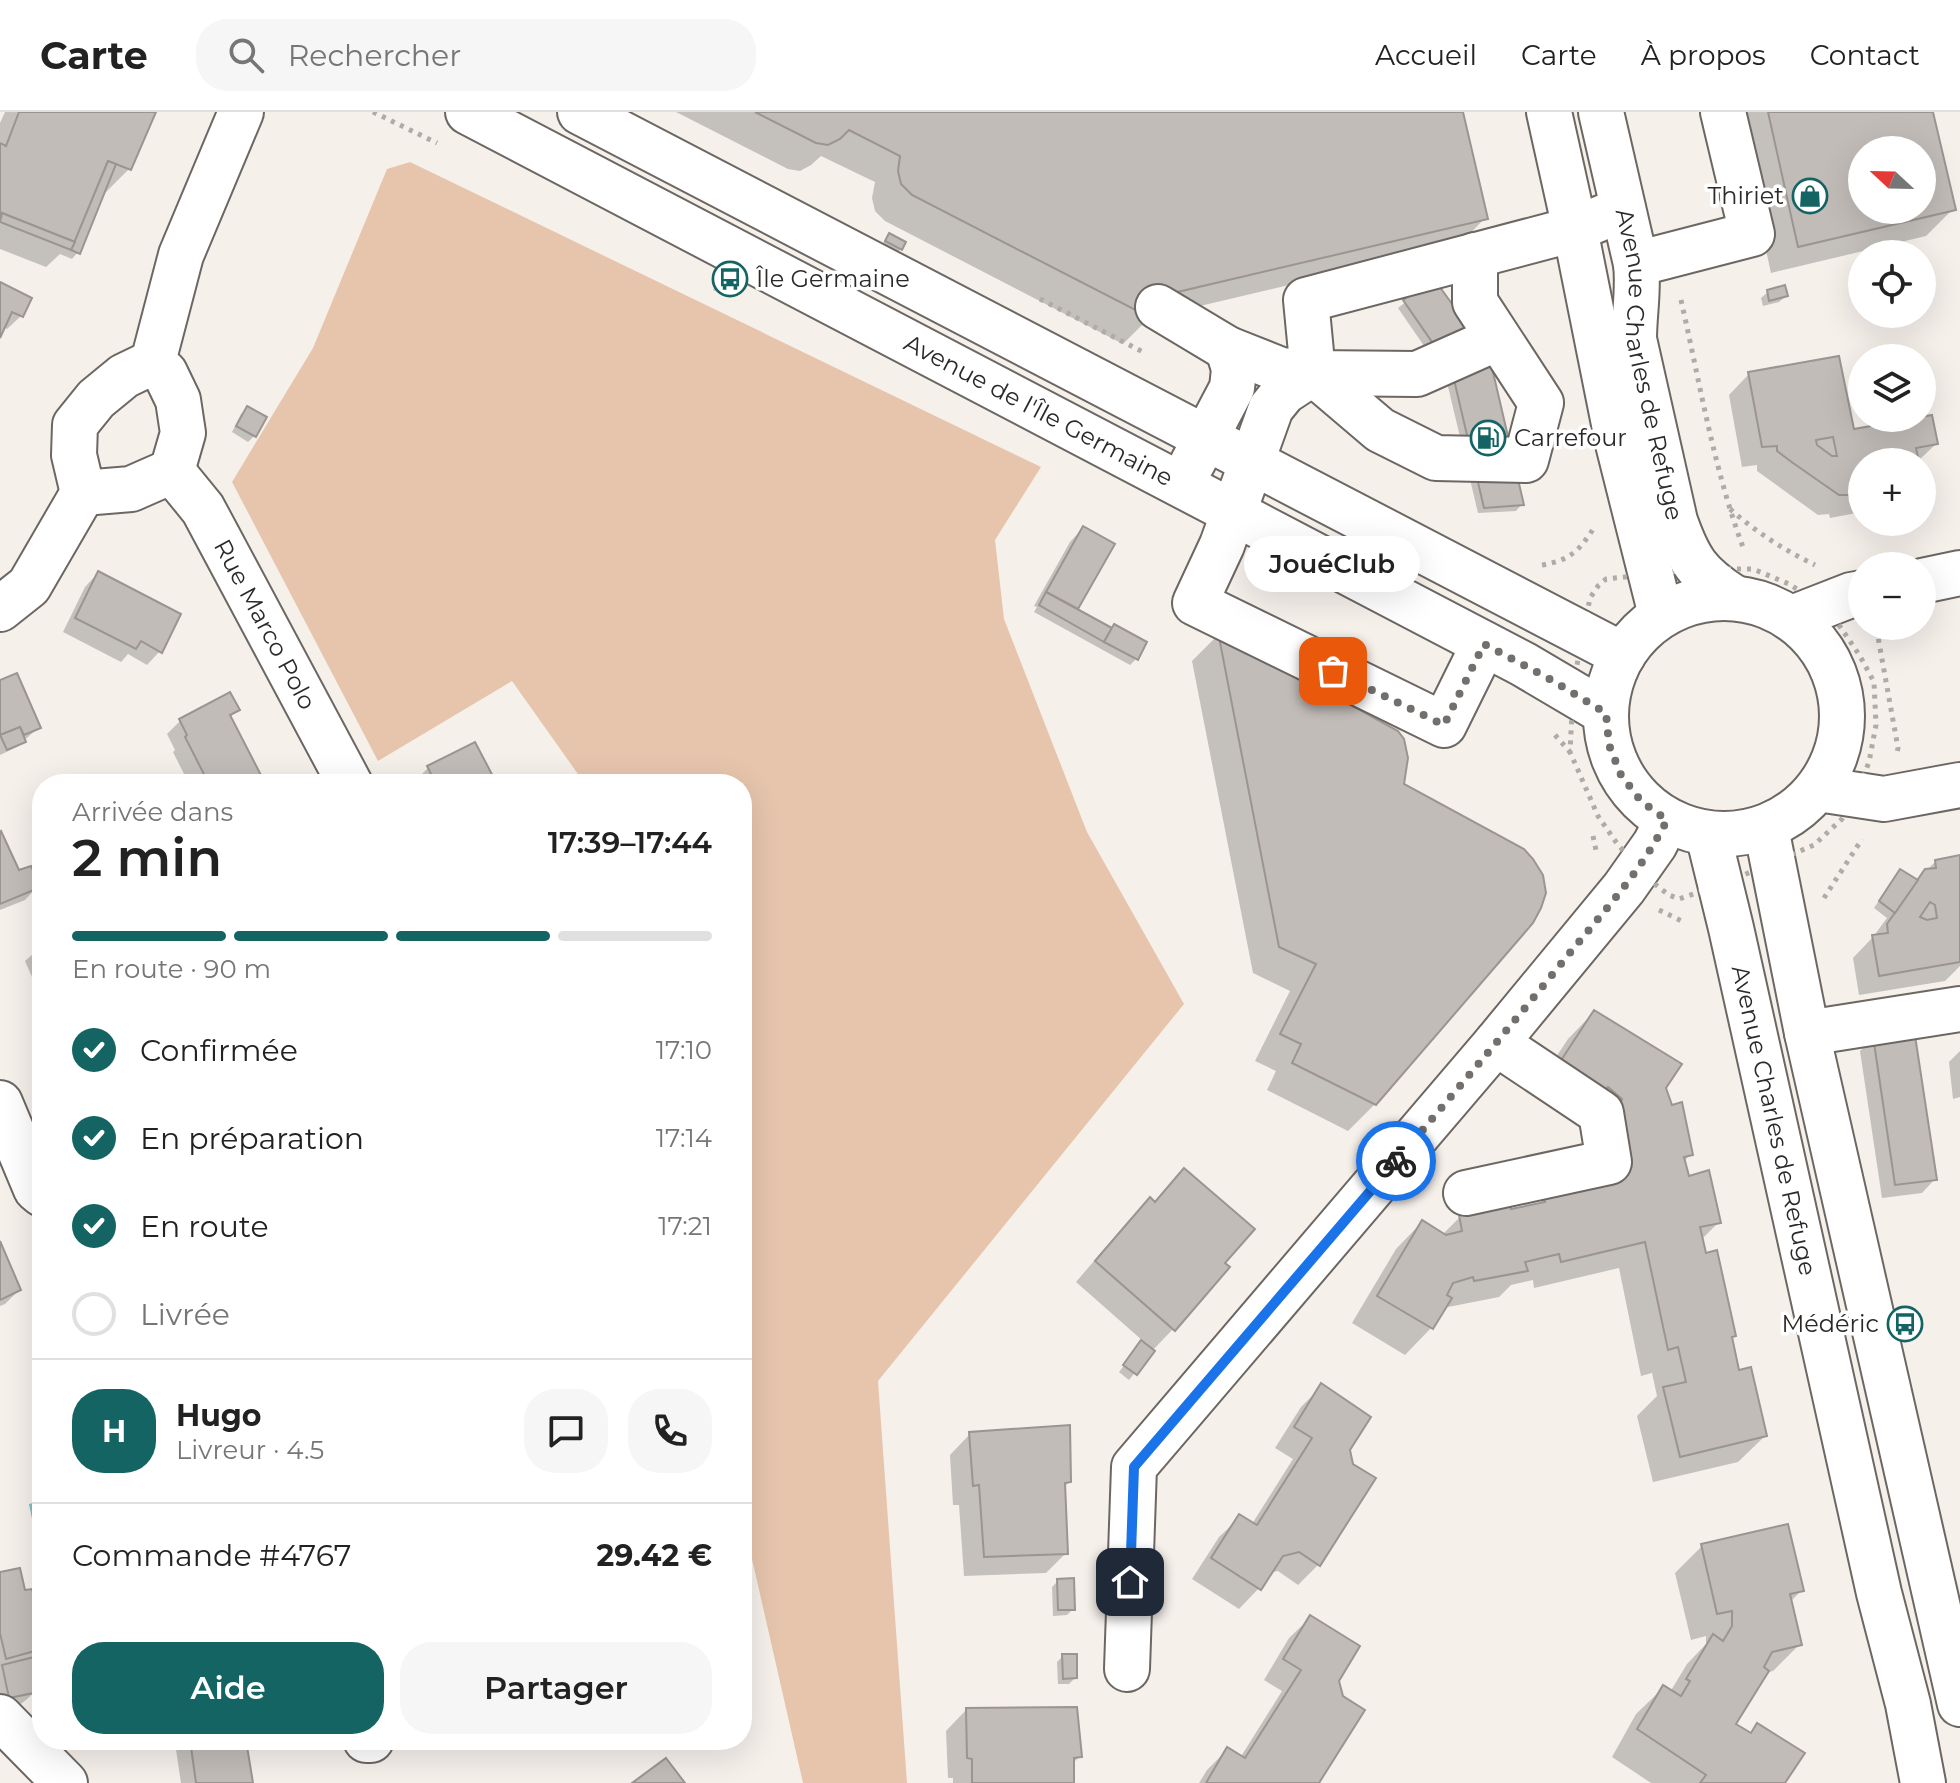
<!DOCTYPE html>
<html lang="fr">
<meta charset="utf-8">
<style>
:root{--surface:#fff;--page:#f6f6f6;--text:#222;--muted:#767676;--line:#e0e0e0;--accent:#146464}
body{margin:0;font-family:Montserrat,sans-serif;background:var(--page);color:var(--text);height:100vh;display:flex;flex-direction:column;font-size:30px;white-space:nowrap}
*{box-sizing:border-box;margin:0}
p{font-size:26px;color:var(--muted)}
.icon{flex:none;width:44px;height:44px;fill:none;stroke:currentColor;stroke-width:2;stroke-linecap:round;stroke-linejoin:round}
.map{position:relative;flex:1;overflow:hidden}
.sheet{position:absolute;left:32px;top:662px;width:720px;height:976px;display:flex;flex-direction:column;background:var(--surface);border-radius:32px;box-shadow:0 8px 32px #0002}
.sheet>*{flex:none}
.needle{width:52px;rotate:292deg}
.controls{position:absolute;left:1848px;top:24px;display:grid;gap:16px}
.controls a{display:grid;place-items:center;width:88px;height:88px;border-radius:50%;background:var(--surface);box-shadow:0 8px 32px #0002;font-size:40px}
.pin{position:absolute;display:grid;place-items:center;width:68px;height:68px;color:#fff;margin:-34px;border-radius:16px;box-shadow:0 4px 12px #0006}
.courier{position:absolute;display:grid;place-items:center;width:80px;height:80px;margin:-40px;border:6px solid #1a73e8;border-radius:50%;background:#fff;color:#222;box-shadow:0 2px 10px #0007}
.bubble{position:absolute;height:56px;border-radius:28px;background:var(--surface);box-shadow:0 8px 32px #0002;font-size:26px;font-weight:600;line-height:56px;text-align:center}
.overview em{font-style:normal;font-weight:600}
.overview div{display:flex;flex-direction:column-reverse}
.overview{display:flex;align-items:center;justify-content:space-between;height:136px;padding:0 40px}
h1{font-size:52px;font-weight:600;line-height:60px}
.bar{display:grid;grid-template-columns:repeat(4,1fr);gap:12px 8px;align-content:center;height:96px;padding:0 40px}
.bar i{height:10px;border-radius:6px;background:var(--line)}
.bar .selected{background:var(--accent)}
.bar p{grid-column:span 4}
.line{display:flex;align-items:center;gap:20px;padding:0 40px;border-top:2px solid var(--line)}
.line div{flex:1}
.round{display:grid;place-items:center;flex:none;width:84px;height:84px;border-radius:32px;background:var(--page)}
ol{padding:0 40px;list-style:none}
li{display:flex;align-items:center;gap:24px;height:88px}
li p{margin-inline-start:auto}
li .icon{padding:8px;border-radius:50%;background:var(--accent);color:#fff;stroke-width:4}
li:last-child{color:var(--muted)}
li i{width:44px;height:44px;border:4px solid var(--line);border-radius:50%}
.primary-button{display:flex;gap:16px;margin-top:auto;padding:16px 40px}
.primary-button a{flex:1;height:92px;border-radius:32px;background:var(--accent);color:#fff;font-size:32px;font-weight:600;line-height:92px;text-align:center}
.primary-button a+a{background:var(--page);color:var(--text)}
header{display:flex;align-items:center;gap:48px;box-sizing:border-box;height:112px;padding:0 40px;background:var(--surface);border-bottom:2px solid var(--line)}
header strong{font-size:38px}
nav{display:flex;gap:44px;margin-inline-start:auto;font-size:28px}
.search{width:560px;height:72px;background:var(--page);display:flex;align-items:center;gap:20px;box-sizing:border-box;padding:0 28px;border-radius:32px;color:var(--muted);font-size:30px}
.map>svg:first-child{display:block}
.green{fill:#e7c5ad}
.water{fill:#7bc0c0}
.shadow{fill:#0003;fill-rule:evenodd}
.building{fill:#c2bcb8;stroke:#9b9591;stroke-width:2;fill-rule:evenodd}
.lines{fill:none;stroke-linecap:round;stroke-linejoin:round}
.minor-casing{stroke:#6c6763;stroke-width:48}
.path{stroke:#afaba7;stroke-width:5;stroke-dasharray:4 6;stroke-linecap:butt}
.minor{stroke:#fff;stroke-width:44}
.done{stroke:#736f6c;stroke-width:8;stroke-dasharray:0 14.4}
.route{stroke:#1a73e8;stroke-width:10}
.labels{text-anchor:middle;stroke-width:7;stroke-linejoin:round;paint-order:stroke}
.poi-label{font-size:24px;fill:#2c2a28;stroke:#fff;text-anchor:end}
.street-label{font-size:24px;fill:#2c2a28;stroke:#fff}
</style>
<header>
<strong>Carte</strong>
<div class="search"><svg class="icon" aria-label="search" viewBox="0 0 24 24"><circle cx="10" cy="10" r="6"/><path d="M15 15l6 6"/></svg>Rechercher</div>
<nav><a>Accueil</a><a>Carte</a><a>À propos</a><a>Contact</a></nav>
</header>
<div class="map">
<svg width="1960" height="1671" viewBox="0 0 1960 1671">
<rect width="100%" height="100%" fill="#f6f0eb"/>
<polygon class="green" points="410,50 1041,355 995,428 1004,507 1087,720 1184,892 878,1269 907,1671 803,1671 742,1403 742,672 585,672 512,569 378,649 232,370 313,236 387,57"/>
<polygon class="water" points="42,1389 42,1455 29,1392"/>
<g class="shadow">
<polygon points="5,0 153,0 129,57 101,85 78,140 72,147 60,142 46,155 0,137 0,11"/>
<polygon points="676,0 1461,0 1485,106 1459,133 1149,206 1123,232 885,109 875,99 872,86 875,70 821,44 811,53 800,59 788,57"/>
<path d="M 1736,0 L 1931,0 L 1953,97 L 1926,124 L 1771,161 ZM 1862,38 L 1922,38 L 1922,98 L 1862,98 Z"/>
<polygon points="889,123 901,137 894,143 880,135"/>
<polygon points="722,166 737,173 728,185 713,178 716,172"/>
<polygon points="1433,169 1522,392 1516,399 1478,401 1446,266 1398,196"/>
<polygon points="0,172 21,204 7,217 3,215 0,221"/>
<polygon points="1768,180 1786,184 1779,190 1763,194 1761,186"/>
<polygon points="1749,262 1852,320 1936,332 1917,350 1862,350 1862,400 1830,406 1829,402 1818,403 1757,359 1757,353 1742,355 1729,283"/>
<polygon points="248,296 254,324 248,330 232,320 241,302"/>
<polygon points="1083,416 1077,496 1075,498 1136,547 1130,553 1034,500 1037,495 1034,494 1070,430"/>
<polygon points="98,461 160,539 147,553 128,542 121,550 63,520 85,475"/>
<polygon points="1218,523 1375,992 1348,1019 1267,978 1276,959 1255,949 1290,879 1253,861 1192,549"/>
<polygon points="0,571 39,615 17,635 0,643"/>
<polygon points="238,598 229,606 261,672 189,672 173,640 175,638 167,622 181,608"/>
<polygon points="429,655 494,672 417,672 415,669"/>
<polygon points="0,722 18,761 38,774 25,788 0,798"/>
<polygon points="1960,745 1960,854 1945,869 1859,883 1853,846 1873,825 1887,806 1874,796 1894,766 1916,769 1936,749"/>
<polygon points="42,834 42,888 25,849"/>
<polygon points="1594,900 1664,976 1691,1042 1683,1050 1687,1067 1719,1110 1701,1128 1734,1223 1731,1227 1738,1260 1765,1324 1738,1350 1653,1370 1637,1304 1657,1284 1652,1261 1641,1264 1619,1156 1534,1176 1533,1168 1511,1173 1499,1185 1448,1195 1447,1191 1431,1216 1405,1243 1352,1211 1396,1137 1422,1110 1442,1123 1460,1105 1510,1099 1537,1094 1544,1086 1598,1073 1581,1001 1573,1010 1533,980 1568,927"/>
<polygon points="1874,925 1935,1067 1922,1081 1882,1086 1860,939"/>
<polygon points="1960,939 1960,985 1953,987 1949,950"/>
<polygon points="1184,1059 1222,1151 1173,1217 1152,1239 1129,1268 1119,1260 1143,1229 1076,1170 1129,1108 1150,1088 1153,1091"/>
<polygon points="0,1135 19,1178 5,1192 0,1194"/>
<polygon points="1322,1274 1348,1337 1319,1452 1298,1473 1278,1459 1269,1461 1259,1476 1239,1497 1192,1467 1219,1425 1240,1405 1252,1412 1293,1347 1275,1336 1301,1295"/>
<polygon points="970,1322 1069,1370 1064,1375 1066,1441 1046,1461 964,1464 959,1393 953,1393 950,1343"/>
<polygon points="1702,1434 1801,1479 1790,1490 1800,1532 1773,1559 1765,1561 1733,1612 1749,1622 1757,1614 1783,1671 1651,1671 1612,1645 1636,1602 1663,1576 1670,1580 1687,1552 1706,1532 1706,1524 1691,1528 1675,1461"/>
<polygon points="0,1462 33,1486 42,1484 42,1570 39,1571 40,1575 26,1588 18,1594 0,1598"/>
<polygon points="1058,1469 1073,1497 1067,1503 1053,1504 1052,1475"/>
<polygon points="1310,1506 1317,1671 1199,1671 1207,1658 1228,1637 1240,1646 1282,1579 1264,1568 1289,1526"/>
<polygon points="1063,1544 1075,1566 1069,1572 1058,1572 1057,1550"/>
<polygon points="966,1598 1080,1644 1072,1652 1072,1671 953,1671 953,1666 948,1666 946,1619"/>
<polygon points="178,1628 244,1628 251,1671 181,1671 175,1631"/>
</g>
<g class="building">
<polygon points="19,0 156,0 131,58 108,49 75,130 2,101 0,105 0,31 6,34"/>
<polygon points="755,0 1463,0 1488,107 1165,183 1151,206 912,83 901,72 898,59 900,44 849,18 840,27 828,33 816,31"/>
<path d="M 1768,0 L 1933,0 L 1956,98 L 1798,135 ZM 1862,38 L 1922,38 L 1922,98 L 1862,98 Z"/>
<polygon points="108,49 116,52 80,142 71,138"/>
<polygon points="2,101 75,130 71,138 0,110"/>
<polygon points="889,121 906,130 902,138 885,129"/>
<polygon points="721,163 740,172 736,180 718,172"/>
<polygon points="1434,167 1489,243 1524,393 1484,396 1452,259 1403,188"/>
<polygon points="0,170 32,186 23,205 12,200 0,226"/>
<polygon points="1785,173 1788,184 1769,189 1767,178"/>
<path d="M 1839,244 L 1854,317 L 1932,303 L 1938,332 L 1916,336 L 1919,350 L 1862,350 L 1862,385 L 1850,387 L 1849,383 L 1839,383 L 1793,351 L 1777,339 L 1777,334 L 1762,335 L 1748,260 ZM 1833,325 L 1837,344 L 1832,344 L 1817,333 L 1816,328 Z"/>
<polygon points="247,294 267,305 256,325 236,314"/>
<polygon points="1083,414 1115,432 1078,497 1046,480"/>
<polygon points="98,459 181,502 162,541 141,529 136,537 75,506"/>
<polygon points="1046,480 1112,516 1104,530 1039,493"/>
<polygon points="1114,512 1147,530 1138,548 1104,530"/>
<polygon points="1218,520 1398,619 1404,627 1408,646 1404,672 1524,737 1533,747 1543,763 1546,781 1541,796 1533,811 1376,993 1292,951 1301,932 1280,922 1316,852 1279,835"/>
<polygon points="17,561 41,616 24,623 20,615 0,623 0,568"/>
<polygon points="230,580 240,598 230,603 265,671 263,672 209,672 185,625 187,623 179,607"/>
<polygon points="20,615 26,630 7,638 0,623"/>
<polygon points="475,630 497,672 436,672 427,654"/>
<polygon points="1,719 19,758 31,754 41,775 0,792 0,720"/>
<path d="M 1960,743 L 1960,850 L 1879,864 L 1872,823 L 1888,821 L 1887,812 L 1925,757 L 1936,756 L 1935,748 ZM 1930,790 L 1935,793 L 1937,806 L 1927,808 L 1920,805 Z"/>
<polygon points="1900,757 1918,768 1895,801 1879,789"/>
<polygon points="1594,898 1682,952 1666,976 1672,993 1682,990 1693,1043 1684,1045 1689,1064 1709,1058 1721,1111 1700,1115 1706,1141 1717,1138 1736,1224 1732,1225 1739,1258 1751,1255 1767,1324 1680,1345 1663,1275 1686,1270 1678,1235 1668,1238 1645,1130 1561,1150 1559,1142 1525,1150 1528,1159 1474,1169 1473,1165 1453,1171 1447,1183 1452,1186 1433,1217 1377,1184 1422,1108 1446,1123 1462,1119 1459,1103 1510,1090 1511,1097 1545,1090 1543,1084 1628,1063 1615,1005 1622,987 1608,975 1601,985 1558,953"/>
<polygon points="1914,917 1937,1068 1895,1073 1873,924"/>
<polygon points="1184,1056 1255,1117 1225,1151 1230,1155 1175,1219 1095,1149 1150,1085 1155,1090"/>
<polygon points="0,1129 21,1178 0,1188"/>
<polygon points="1141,1228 1155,1239 1137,1263 1123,1253"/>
<polygon points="1321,1271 1371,1305 1350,1338 1353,1352 1376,1366 1320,1454 1299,1440 1283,1444 1261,1478 1211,1446 1239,1402 1257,1413 1312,1326 1294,1315"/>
<polygon points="1070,1313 1071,1370 1065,1371 1068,1442 984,1445 979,1373 973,1374 969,1320"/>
<polygon points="1788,1412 1804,1479 1790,1482 1802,1533 1772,1540 1764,1555 1769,1559 1736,1612 1751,1621 1757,1611 1805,1641 1785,1671 1700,1671 1706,1663 1637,1617 1663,1573 1681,1584 1690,1569 1686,1567 1713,1522 1723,1529 1732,1514 1732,1499 1717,1502 1701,1432"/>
<polygon points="20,1456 25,1478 32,1477 34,1484 42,1482 42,1537 6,1547 0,1521 0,1460"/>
<polygon points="1074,1466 1075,1498 1058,1498 1057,1467"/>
<polygon points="1310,1503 1360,1534 1339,1569 1343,1584 1365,1598 1319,1671 1206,1671 1227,1635 1245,1646 1301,1558 1283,1547"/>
<polygon points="1062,1542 1077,1542 1077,1566 1063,1567"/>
<polygon points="42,1543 42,1560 39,1561 42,1575 33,1578 34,1581 9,1586 2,1553"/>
<polygon points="1077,1595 1082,1645 1074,1646 1074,1671 972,1671 972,1647 967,1646 966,1596"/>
<polygon points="190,1628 246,1628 253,1671 196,1671"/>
<polygon points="666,1646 685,1671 632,1671"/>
</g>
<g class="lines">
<g class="minor-casing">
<g id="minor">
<path id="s1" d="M 468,0 L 1523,552 L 1606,601"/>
<polyline points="580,0 1623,543"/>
<polyline points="1549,0 1575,117 1618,332 1661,503"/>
<path id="s2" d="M 1601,0 L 1636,152 C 1639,177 1634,202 1634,227 L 1675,409 C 1689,449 1698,462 1733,485"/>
<polyline points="1636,152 1752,122 1723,0"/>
<polyline points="1158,195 1228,237 1281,258 1313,261 1380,318 1436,346 1526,348 1541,291 1475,190 1475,143"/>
<polyline points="1498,226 1417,262 1313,261 1306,188 1575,117 1623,97"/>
<polyline points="153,250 165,261 178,288 183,321 172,359 131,377 83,381 74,343 75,313 96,287 124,264 153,250 181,143 241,0"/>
<polyline points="1313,261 1284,280 1271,296 1222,433 1195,491 1444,613 1484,532"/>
<polyline points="1192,352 1232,276 1234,257 1228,237"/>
<path id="s3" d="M 172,359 L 203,397 L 350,672"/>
<polyline points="1922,469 1960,461"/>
<circle cx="1724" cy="604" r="118"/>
<polyline points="0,497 29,474 83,381"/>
<polyline points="1792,506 1851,483 1862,481"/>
<polyline points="1818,677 1884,687 1960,673"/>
<polyline points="1766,716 1807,921 1960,1592"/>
<path id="s4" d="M 1708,722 L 1731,816 L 1879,1481 L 1908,1592 L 1923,1671"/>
<polyline points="1807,921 1960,897"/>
<polyline points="0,991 36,1077 42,1082"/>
<polyline points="1466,1081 1609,1050 1601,1001 1496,931"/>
<polyline points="1127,1557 1134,1355 1496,931 1624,776 1655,732 1667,708"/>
<polyline points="0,1605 65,1671"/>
<polyline points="366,1628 371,1628"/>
</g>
</g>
<g class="path">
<polyline points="373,0 437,31"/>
<polyline points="1040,187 1145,241"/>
<path d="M 1681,188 C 1700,272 1714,358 1744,438"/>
<path d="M 1730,397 C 1756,420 1784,438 1815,453"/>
<path d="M 1542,453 C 1571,448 1580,438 1595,414"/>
<polygon points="1697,457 1753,457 1789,472 1823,494 1839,513 1860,544 1874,570 1876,613 1869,650 1856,683 1842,707 1814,733 1720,773 1679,787 1669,783 1656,773 1618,733 1598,704 1570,640 1573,581 1577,553 1590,486 1598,474 1606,467"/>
<polyline points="1874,518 1878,525 1898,636 1897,641"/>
<polyline points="1555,623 1570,640"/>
<polyline points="1593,724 1597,743"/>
<polyline points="1824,786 1862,727"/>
<polyline points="1659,798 1686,811"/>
</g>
<use href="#minor" class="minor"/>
</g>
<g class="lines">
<path class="done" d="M 1333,559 L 1444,613 L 1484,532 L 1548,566 L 1606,601 L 1609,633 L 1621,663 L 1641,689 L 1667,708 C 1643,756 1607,796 1573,837 C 1515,909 1456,979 1396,1049"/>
<polyline class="route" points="1130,1470 1134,1355 1396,1049"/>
</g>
<defs>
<g id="shop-ring" transform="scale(1.8)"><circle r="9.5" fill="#fff" stroke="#146464" stroke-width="1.5"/><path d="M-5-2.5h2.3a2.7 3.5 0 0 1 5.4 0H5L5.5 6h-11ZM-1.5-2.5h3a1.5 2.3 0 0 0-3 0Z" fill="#146464"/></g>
<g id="bus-ring" transform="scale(1.8)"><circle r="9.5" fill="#fff" stroke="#146464" stroke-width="1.5"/><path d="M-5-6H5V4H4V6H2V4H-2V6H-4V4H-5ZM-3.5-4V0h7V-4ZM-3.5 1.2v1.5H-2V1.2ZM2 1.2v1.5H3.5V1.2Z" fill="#146464"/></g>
<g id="fuel-ring" transform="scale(1.8)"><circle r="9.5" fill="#fff" stroke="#146464" stroke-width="1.5"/><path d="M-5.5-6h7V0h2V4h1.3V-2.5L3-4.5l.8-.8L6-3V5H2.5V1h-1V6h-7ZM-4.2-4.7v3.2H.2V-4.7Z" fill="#146464"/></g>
</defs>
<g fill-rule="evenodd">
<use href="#shop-ring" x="1810" y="84"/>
<use href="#bus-ring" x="730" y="167"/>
<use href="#fuel-ring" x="1488" y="326"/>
<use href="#bus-ring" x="1905" y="1212"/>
</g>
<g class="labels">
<g class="poi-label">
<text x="1784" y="92">Thiriet</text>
<text x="756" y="175" text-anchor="start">Île Germaine</text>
<text x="1514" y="334" text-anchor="start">Carrefour</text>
<text x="1879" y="1220">Médéric</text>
</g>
<g class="street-label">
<text dy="8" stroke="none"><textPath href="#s2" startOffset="258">Avenue Charles de Refuge</textPath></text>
<text dy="8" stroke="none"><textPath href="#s1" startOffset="644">Avenue de l'Île Germaine</textPath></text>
<text dy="8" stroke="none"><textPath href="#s3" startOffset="180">Rue Marco Polo</textPath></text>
<text dy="8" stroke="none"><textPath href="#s4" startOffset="294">Avenue Charles de Refuge</textPath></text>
</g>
</g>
</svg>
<div class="controls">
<a><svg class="needle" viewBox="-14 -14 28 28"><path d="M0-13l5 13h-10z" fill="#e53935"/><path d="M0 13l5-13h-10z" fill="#767676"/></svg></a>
<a><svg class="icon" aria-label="locate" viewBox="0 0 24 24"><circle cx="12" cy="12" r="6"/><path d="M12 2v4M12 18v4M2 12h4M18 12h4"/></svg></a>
<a><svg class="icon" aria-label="layers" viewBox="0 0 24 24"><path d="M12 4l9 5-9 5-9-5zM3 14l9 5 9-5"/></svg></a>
<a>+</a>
<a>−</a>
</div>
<div class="pin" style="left:1333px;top:559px;background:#ea580c"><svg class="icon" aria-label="bag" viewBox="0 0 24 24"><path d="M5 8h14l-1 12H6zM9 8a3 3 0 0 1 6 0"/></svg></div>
<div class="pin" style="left:1130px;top:1470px;background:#1f2937"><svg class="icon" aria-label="home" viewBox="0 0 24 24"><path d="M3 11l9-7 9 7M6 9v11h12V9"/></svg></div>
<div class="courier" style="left:1396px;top:1049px"><svg class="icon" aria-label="bike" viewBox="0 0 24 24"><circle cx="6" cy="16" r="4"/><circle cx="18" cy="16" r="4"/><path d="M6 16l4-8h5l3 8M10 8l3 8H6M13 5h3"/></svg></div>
<div class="bubble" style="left:1244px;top:424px;width:176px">JouéClub</div>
<section class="sheet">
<div class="overview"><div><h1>2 min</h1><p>Arrivée dans</p></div><em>17:39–17:44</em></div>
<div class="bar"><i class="selected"></i><i class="selected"></i><i class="selected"></i><i></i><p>En route · 90 m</p></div>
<ol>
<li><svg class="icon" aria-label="check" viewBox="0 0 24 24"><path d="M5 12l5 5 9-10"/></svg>Confirmée<p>17:10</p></li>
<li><svg class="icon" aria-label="check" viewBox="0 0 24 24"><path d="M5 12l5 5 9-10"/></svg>En préparation<p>17:14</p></li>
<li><svg class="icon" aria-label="check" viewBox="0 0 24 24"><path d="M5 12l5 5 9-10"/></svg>En route<p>17:21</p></li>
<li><i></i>Livrée</li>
</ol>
<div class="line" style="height:144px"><b class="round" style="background:var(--accent);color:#fff">H</b><div><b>Hugo</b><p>Livreur · 4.5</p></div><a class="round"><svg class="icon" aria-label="chat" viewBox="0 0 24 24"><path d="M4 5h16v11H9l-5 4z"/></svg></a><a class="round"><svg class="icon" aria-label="phone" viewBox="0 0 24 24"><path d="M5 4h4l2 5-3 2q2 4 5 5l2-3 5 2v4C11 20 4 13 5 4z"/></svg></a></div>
<div class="line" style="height:104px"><div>Commande #4767</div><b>29.42 €</b></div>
<div class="primary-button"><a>Aide</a><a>Partager</a></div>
</section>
</div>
